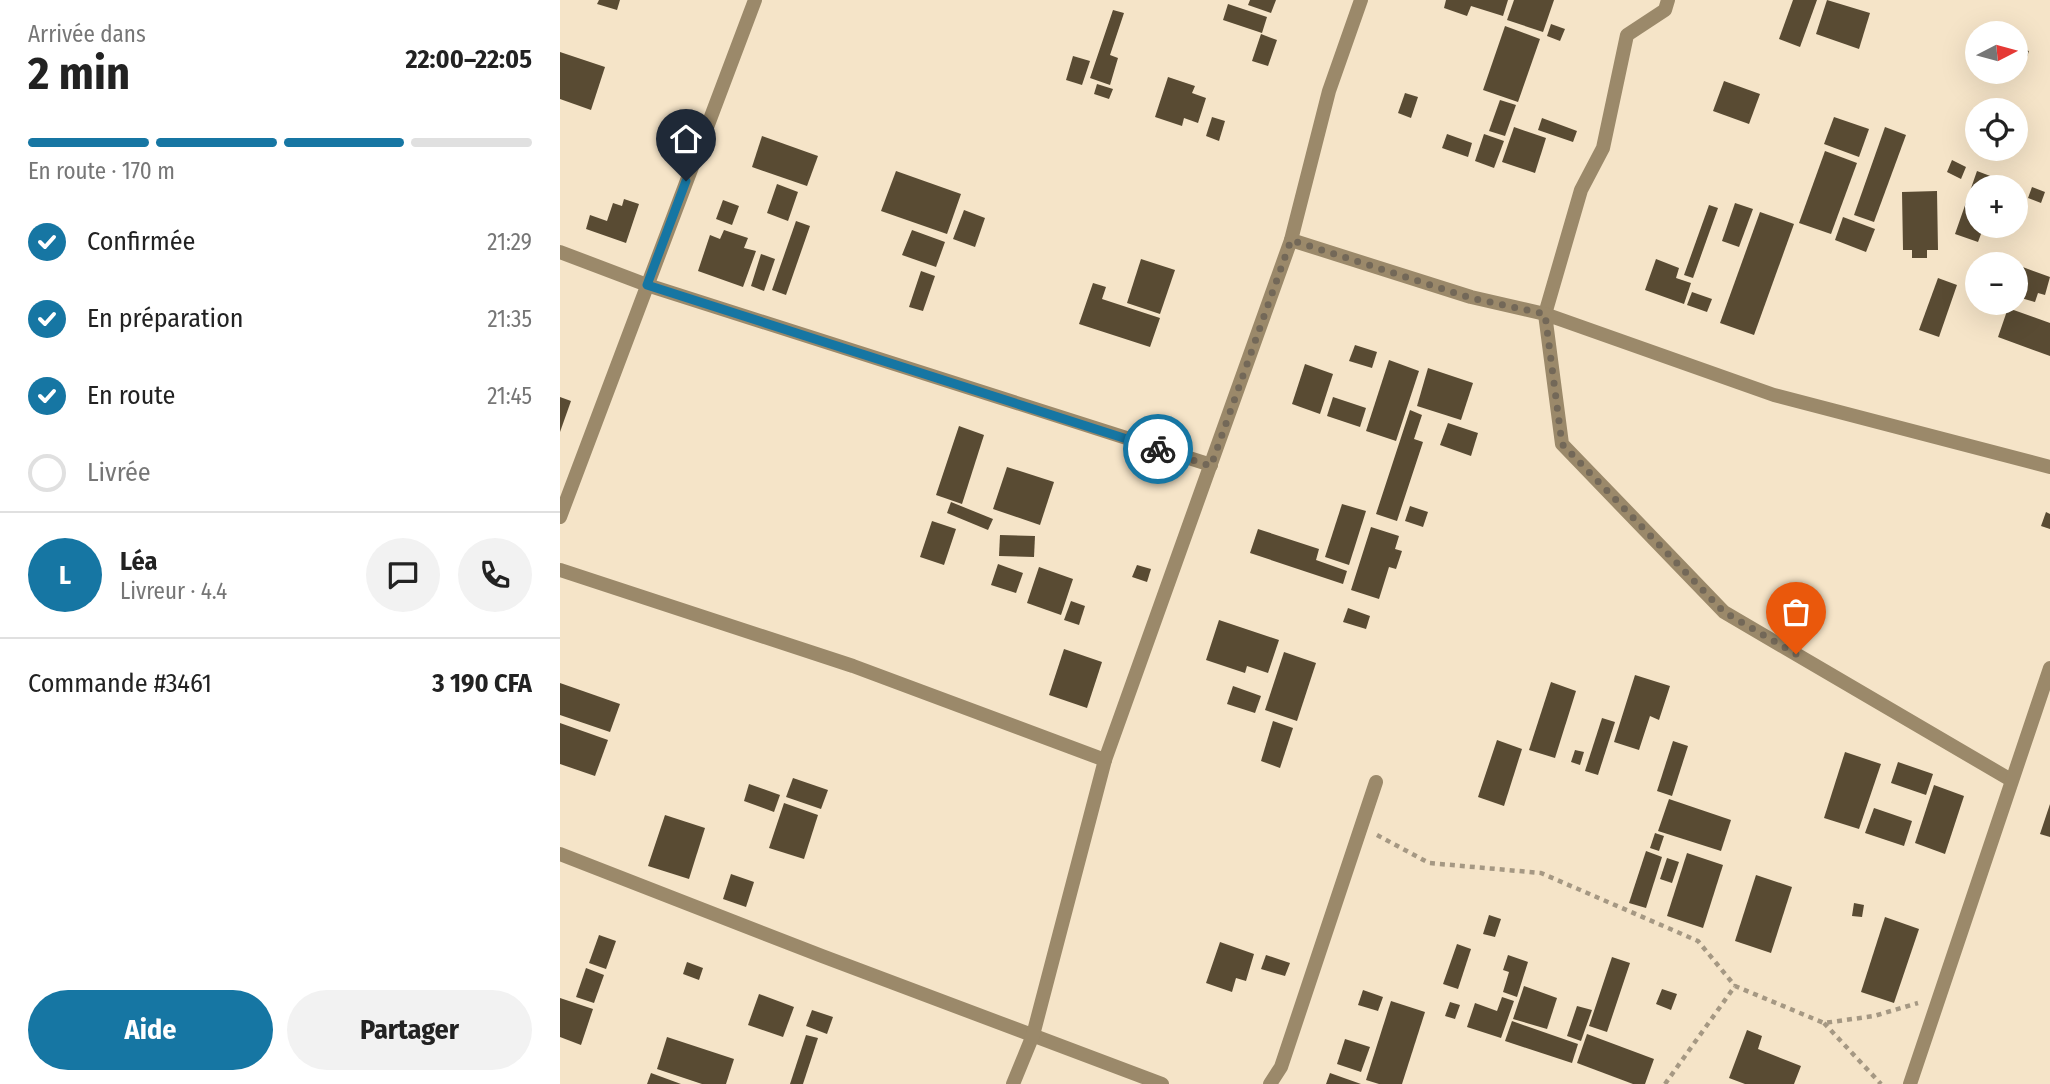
<!DOCTYPE html>
<html lang="fr">
<meta charset="utf-8">
<style>
:root{--surface:#fff;--page:#f2f2f2;--text:#222;--muted:#767676;--line:#e0e0e0;--accent:#1676a3}
body{margin:0;font-family:"Fira Sans Condensed",sans-serif;background:var(--page);color:var(--text);height:100vh;display:flex;flex-direction:column;font-size:26px;white-space:nowrap}
*{box-sizing:border-box;margin:0}
p{font-size:23px;color:var(--muted)}
.icon{flex:none;width:38px;height:38px;fill:none;stroke:currentColor;stroke-width:2;stroke-linecap:round;stroke-linejoin:round}
.map{position:relative;flex:1;overflow:hidden}
.sheet{display:flex;flex-direction:column;background:var(--surface);width:560px}
.sheet>*{flex:none}
.needle{width:46px;rotate:84deg}
.buttons{position:absolute;left:1405px;top:21px;display:grid;gap:14px}
.buttons a{display:grid;place-items:center;width:63px;height:63px;border-radius:50%;background:var(--surface);box-shadow:0 7px 28px #0002;font-size:35px}
.pin{position:absolute;display:grid;place-items:center;width:60px;height:60px;color:#fff;margin:-72px -30px;border-radius:50% 50% 50% 0;rotate:-45deg;box-shadow:0 0 7px #0007}
.pin .icon{rotate:45deg}
.courier{position:absolute;display:grid;place-items:center;width:70px;height:70px;margin:-35px;border:5px solid #1676a3;border-radius:50%;background:#fff;color:#222;box-shadow:0 2px 9px #0007}
.headline em{font-style:normal;font-weight:700}
.headline div{display:flex;flex-direction:column-reverse}
.headline{display:flex;align-items:center;justify-content:space-between;height:119px;padding:0 28px}
h1{font-size:46px;font-weight:700;line-height:52px}
.bar{display:grid;grid-template-columns:repeat(4,1fr);gap:10px 7px;align-content:center;height:84px;padding:0 28px}
.bar i{height:9px;border-radius:5px;background:var(--line)}
.bar .on{background:var(--accent)}
.bar p{grid-column:span 4}
.line{display:flex;align-items:center;gap:18px;padding:0 28px;border-top:2px solid var(--line)}
.line div{flex:1}
.round{display:grid;place-items:center;flex:none;width:74px;height:74px;border-radius:37px;background:var(--page)}
ol{padding:0 28px;list-style:none}
li{display:flex;align-items:center;gap:21px;height:77px}
li p{margin-inline-start:auto}
li .icon{padding:7px;border-radius:50%;background:var(--accent);color:#fff;stroke-width:4}
li:last-child{color:var(--muted)}
li i{width:38px;height:38px;border:4px solid var(--line);border-radius:50%}
.action{display:flex;gap:14px;margin-top:auto;padding:14px 28px}
.action a{flex:1;height:80px;border-radius:42px;background:var(--accent);color:#fff;font-size:28px;font-weight:700;line-height:80px;text-align:center}
.action a+a{background:var(--page);color:var(--text)}
main{display:flex;flex:1;min-height:0}
.map>svg:first-child{display:block}
.building{fill:#594b33}
.lines{fill:none;stroke-linecap:round;stroke-linejoin:round}
.path{stroke:#a59883;stroke-width:4.5;stroke-dasharray:5 5;stroke-linecap:butt}
.minor{stroke:#9b896a;stroke-width:14}
.done{stroke:#736858;stroke-width:7;stroke-dasharray:0 12.6}
.route{stroke:#1676a3;stroke-width:9}
</style>
<main>
<section class="sheet">
<div class="headline"><div><h1>2 min</h1><p>Arrivée dans</p></div><em>22:00–22:05</em></div>
<div class="bar"><i class="on"></i><i class="on"></i><i class="on"></i><i></i><p>En route · 170 m</p></div>
<ol>
<li><svg class="icon" aria-label="check" viewBox="0 0 24 24"><path d="M5 12l5 5 9-10"/></svg>Confirmée<p>21:29</p></li>
<li><svg class="icon" aria-label="check" viewBox="0 0 24 24"><path d="M5 12l5 5 9-10"/></svg>En préparation<p>21:35</p></li>
<li><svg class="icon" aria-label="check" viewBox="0 0 24 24"><path d="M5 12l5 5 9-10"/></svg>En route<p>21:45</p></li>
<li><i></i>Livrée</li>
</ol>
<div class="line" style="height:126px"><b class="round" style="background:var(--accent);color:#fff">L</b><div><b>Léa</b><p>Livreur · 4.4</p></div><a class="round"><svg class="icon" aria-label="chat" viewBox="0 0 24 24"><path d="M4 5h16v11H9l-5 4z"/></svg></a><a class="round"><svg class="icon" aria-label="phone" viewBox="0 0 24 24"><path d="M5 4h4l2 5-3 2q2 4 5 5l2-3 5 2v4C11 20 4 13 5 4z"/></svg></a></div>
<div class="line" style="height:91px"><div>Commande #3461</div><b>3 190 CFA</b></div>
<div class="action"><a>Aide</a><a>Partager</a></div>
</section>
<div class="map">
<svg width="1490" height="1084" viewBox="0 0 1490 1084">
<rect width="100%" height="100%" fill="#f5e4c8"/>
<g class="building">
<polygon points="39,0 60,0 57,10 37,4"/>
<polygon points="690,0 716,0 711,13 688,5"/>
<polygon points="886,0 948,0 943,16 911,6 907,16 884,8"/>
<polygon points="954,0 994,0 983,32 947,20"/>
<polygon points="1233,0 1257,0 1240,47 1219,39"/>
<polygon points="1267,0 1310,13 1299,49 1256,34"/>
<polygon points="668,4 707,17 702,33 663,20"/>
<polygon points="553,10 564,13 550,55 558,58 550,85 530,78"/>
<polygon points="991,24 1005,29 1000,41 987,36"/>
<polygon points="945,26 980,39 958,102 923,90"/>
<polygon points="701,34 717,40 708,66 692,61"/>
<polygon points="1460,48 1469,51 1464,65 1456,62"/>
<polygon points="0,52 45,67 31,110 0,99"/>
<polygon points="513,56 530,61 522,85 506,80"/>
<polygon points="608,77 635,86 632,93 646,98 638,123 624,118 622,126 595,117"/>
<polygon points="1164,81 1200,94 1189,124 1153,111"/>
<polygon points="537,84 553,89 549,99 534,94"/>
<polygon points="845,93 858,97 851,118 838,113"/>
<polygon points="940,100 956,105 945,136 929,131"/>
<polygon points="652,117 665,121 659,141 646,136"/>
<polygon points="1274,117 1309,129 1299,157 1264,144"/>
<polygon points="982,118 1017,131 1013,142 978,130"/>
<polygon points="954,127 986,138 975,173 942,162"/>
<polygon points="1325,127 1346,135 1314,222 1294,215"/>
<polygon points="887,134 912,143 908,157 882,148"/>
<polygon points="924,134 944,141 934,168 915,161"/>
<polygon points="202,136 258,156 247,186 192,167"/>
<polygon points="1265,151 1297,163 1271,234 1239,223"/>
<polygon points="1392,160 1406,167 1401,179 1387,172"/>
<polygon points="336,171 401,194 387,234 321,211"/>
<polygon points="1417,171 1441,180 1438,187 1418,187 1418,226 1424,226 1418,242 1395,234"/>
<polygon points="217,184 238,192 228,221 207,213"/>
<polygon points="1472,187 1485,192 1481,203 1468,198"/>
<polygon points="1377,191 1378,250 1367,250 1367,258 1352,258 1352,250 1343,250 1342,192"/>
<polygon points="64,199 79,204 66,243 26,229 30,215 47,221 53,203 62,206"/>
<polygon points="163,200 179,206 172,225 156,219"/>
<polygon points="1175,203 1193,209 1179,247 1162,241"/>
<polygon points="1149,205 1158,208 1133,278 1124,275"/>
<polygon points="404,210 425,218 415,247 393,239"/>
<polygon points="1200,212 1234,224 1194,335 1160,323"/>
<polygon points="1283,217 1315,229 1306,252 1275,240"/>
<polygon points="236,221 250,226 226,295 212,290"/>
<polygon points="164,230 188,238 184,248 196,251 183,287 138,271 150,235 160,239"/>
<polygon points="352,230 385,242 376,267 342,255"/>
<polygon points="201,254 215,259 204,291 191,286"/>
<polygon points="581,259 615,270 600,314 567,303"/>
<polygon points="1096,259 1119,268 1116,278 1131,283 1124,304 1085,290"/>
<polygon points="1460,266 1490,277 1485,295 1478,293 1475,302 1461,298 1459,304 1456,303 1456,278"/>
<polygon points="361,271 375,276 363,311 349,307"/>
<polygon points="1378,278 1397,285 1379,337 1359,330"/>
<polygon points="533,283 546,287 542,299 600,318 590,347 519,324"/>
<polygon points="1132,292 1152,299 1147,312 1127,305"/>
<polygon points="1448,308 1490,323 1490,356 1438,337"/>
<polygon points="795,345 817,352 812,368 789,361"/>
<polygon points="829,360 859,371 836,441 806,431"/>
<polygon points="745,364 773,374 760,414 732,404"/>
<polygon points="868,368 913,383 901,420 857,406"/>
<polygon points="0,397 11,401 0,432"/>
<polygon points="773,397 806,408 800,427 767,416"/>
<polygon points="850,410 862,415 854,439 863,442 837,521 816,514"/>
<polygon points="888,423 918,433 911,456 880,445"/>
<polygon points="399,426 424,435 402,504 376,495"/>
<polygon points="447,467 494,482 480,525 433,509"/>
<polygon points="391,502 433,519 428,530 387,513"/>
<polygon points="782,504 806,511 789,565 765,557"/>
<polygon points="850,506 868,512 863,527 845,521"/>
<polygon points="1486,512 1490,514 1490,529 1481,526"/>
<polygon points="372,521 396,529 384,565 360,557"/>
<polygon points="811,527 839,536 835,549 842,551 836,569 829,567 819,599 791,590"/>
<polygon points="698,529 759,549 756,560 787,571 783,584 690,553"/>
<polygon points="440,535 475,536 474,557 439,556"/>
<polygon points="438,564 463,573 456,593 431,585"/>
<polygon points="577,565 591,569 587,582 572,577"/>
<polygon points="479,567 513,579 501,615 467,603"/>
<polygon points="511,601 525,606 519,625 504,620"/>
<polygon points="788,608 810,616 806,629 783,622"/>
<polygon points="659,620 719,640 708,673 687,666 685,673 646,660"/>
<polygon points="504,649 542,662 527,708 489,695"/>
<polygon points="724,652 756,663 737,721 705,710"/>
<polygon points="1075,675 1110,686 1099,720 1090,716 1079,750 1054,742"/>
<polygon points="991,682 1016,691 995,758 969,750"/>
<polygon points="0,683 60,704 50,732 0,715"/>
<polygon points="673,686 701,696 695,713 667,704"/>
<polygon points="1042,718 1055,722 1038,775 1025,771"/>
<polygon points="713,721 733,728 720,768 701,761"/>
<polygon points="0,723 48,740 35,776 0,764"/>
<polygon points="937,740 962,749 944,806 918,797"/>
<polygon points="1113,741 1128,746 1112,796 1097,791"/>
<polygon points="1015,750 1024,752 1020,765 1011,762"/>
<polygon points="1285,752 1321,764 1299,829 1264,818"/>
<polygon points="1338,762 1373,774 1366,795 1331,783"/>
<polygon points="233,778 268,790 261,809 226,797"/>
<polygon points="189,784 220,795 214,812 184,801"/>
<polygon points="1374,785 1404,796 1385,854 1355,843"/>
<polygon points="1109,799 1171,820 1161,851 1098,831"/>
<polygon points="224,803 258,815 244,859 209,848"/>
<polygon points="1490,804 1490,837 1480,834"/>
<polygon points="1314,808 1352,821 1344,846 1305,833"/>
<polygon points="105,815 145,828 129,879 88,866"/>
<polygon points="1095,833 1104,836 1099,851 1090,848"/>
<polygon points="1086,851 1102,857 1086,908 1069,903"/>
<polygon points="1127,853 1163,865 1143,928 1107,916"/>
<polygon points="1107,858 1119,862 1112,883 1100,879"/>
<polygon points="171,874 194,882 186,907 163,899"/>
<polygon points="1196,875 1232,887 1211,953 1175,941"/>
<polygon points="1294,903 1304,905 1302,917 1292,916"/>
<polygon points="929,915 941,919 935,937 923,934"/>
<polygon points="1325,917 1359,929 1334,1003 1301,992"/>
<polygon points="39,935 56,941 46,969 29,963"/>
<polygon points="660,942 694,954 686,981 676,978 672,992 646,983"/>
<polygon points="897,944 911,949 898,989 883,984"/>
<polygon points="706,955 730,963 725,976 701,969"/>
<polygon points="948,955 968,962 957,997 943,992 949,972 943,970"/>
<polygon points="1052,957 1070,963 1047,1032 1029,1026"/>
<polygon points="127,962 143,968 139,980 123,974"/>
<polygon points="26,968 44,975 34,1003 16,997"/>
<polygon points="964,986 997,998 987,1029 953,1019"/>
<polygon points="1102,989 1117,994 1111,1010 1096,1004"/>
<polygon points="803,990 823,997 818,1011 798,1005"/>
<polygon points="199,994 234,1007 223,1037 188,1025"/>
<polygon points="942,997 954,1001 941,1038 907,1027 915,1003 937,1011"/>
<polygon points="0,998 33,1009 21,1045 0,1037"/>
<polygon points="831,1001 865,1012 842,1084 819,1084 806,1080"/>
<polygon points="890,1002 900,1005 895,1019 885,1016"/>
<polygon points="1017,1006 1032,1010 1021,1041 1007,1036"/>
<polygon points="252,1010 273,1017 267,1034 246,1026"/>
<polygon points="952,1021 1018,1044 1012,1063 945,1041"/>
<polygon points="1187,1030 1202,1036 1198,1049 1241,1066 1234,1084 1185,1084 1169,1078"/>
<polygon points="1027,1034 1094,1059 1085,1084 1073,1084 1017,1063"/>
<polygon points="246,1035 258,1038 243,1084 230,1084"/>
<polygon points="107,1037 174,1059 166,1084 142,1084 97,1069"/>
<polygon points="785,1039 810,1047 801,1072 777,1064"/>
<polygon points="91,1073 121,1084 87,1084"/>
<polygon points="770,1073 801,1084 766,1084"/>
</g>
<g class="lines">
<g class="path">
<polyline points="817,835 869,863 981,873 1138,941 1175,986"/>
<polyline points="1264,1023 1321,1084"/>
<polyline points="1105,1084 1175,986 1264,1023 1314,1016 1358,1003"/>
</g>
<g class="minor">
<polyline points="731,240 911,297 985,314 1021,190 1043,148 1067,35 1105,10 1108,0"/>
<polyline points="0,252 87,285 651,465"/>
<polyline points="0,517 195,0"/>
<polyline points="0,570 293,666 545,760"/>
<polyline points="1451,780 1164,612 1002,444 985,314 1214,395 1490,467"/>
<polyline points="0,854 262,956 602,1084"/>
<polyline points="453,1084 473,1035 545,760 731,240 769,91 801,0"/>
<polyline points="710,1084 721,1067 816,782"/>
<polyline points="1350,1084 1490,668"/>
</g>
</g>
<g class="lines">
<polyline class="done" points="598,449 651,466 731,240 911,298 985,314 1002,444 1164,612 1236,654"/>
<polyline class="route" points="126,181 87,285 598,449"/>
</g>
</svg>
<div class="buttons">
<a><svg class="needle" viewBox="-14 -14 28 28"><path d="M0-13l5 13h-10z" fill="#e53935"/><path d="M0 13l5-13h-10z" fill="#767676"/></svg></a>
<a><svg class="icon" aria-label="locate" viewBox="0 0 24 24"><circle cx="12" cy="12" r="6"/><path d="M12 2v4M12 18v4M2 12h4M18 12h4"/></svg></a>
<a>+</a>
<a>−</a>
</div>
<div class="pin" style="left:1236px;top:654px;background:#ea580c"><svg class="icon" aria-label="bag" viewBox="0 0 24 24"><path d="M5 8h14l-1 12H6zM9 8a3 3 0 0 1 6 0"/></svg></div>
<div class="pin" style="left:126px;top:181px;background:#1f2937"><svg class="icon" aria-label="home" viewBox="0 0 24 24"><path d="M3 11l9-7 9 7M6 9v11h12V9"/></svg></div>
<div class="courier" style="left:598px;top:449px"><svg class="icon" aria-label="bike" viewBox="0 0 24 24"><circle cx="6" cy="16" r="4"/><circle cx="18" cy="16" r="4"/><path d="M6 16l4-8h5l3 8M10 8l3 8H6M13 5h3"/></svg></div>
</div>
</main>
